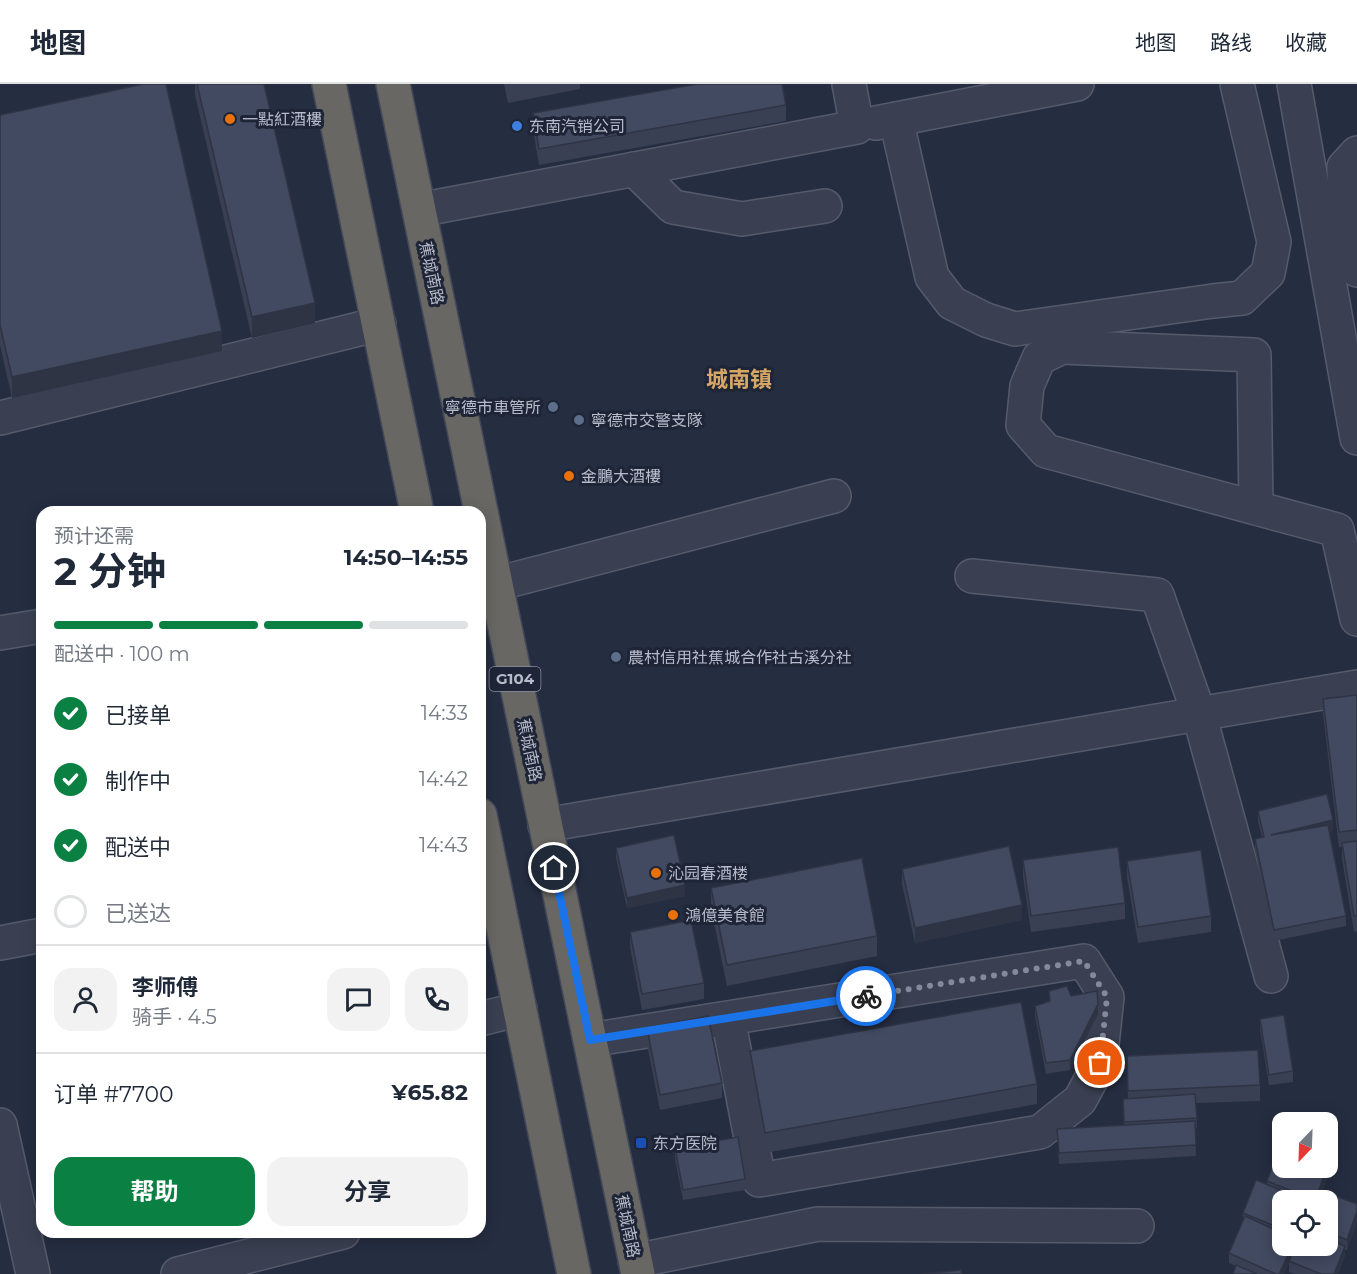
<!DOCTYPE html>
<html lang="zh">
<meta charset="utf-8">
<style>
:root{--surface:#fff;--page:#f2f2f3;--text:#1f2937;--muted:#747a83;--line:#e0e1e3;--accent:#0b8043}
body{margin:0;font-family:Montserrat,"Noto Sans SC",sans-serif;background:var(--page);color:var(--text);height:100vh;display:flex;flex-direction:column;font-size:22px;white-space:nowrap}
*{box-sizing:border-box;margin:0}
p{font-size:20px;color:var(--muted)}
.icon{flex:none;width:33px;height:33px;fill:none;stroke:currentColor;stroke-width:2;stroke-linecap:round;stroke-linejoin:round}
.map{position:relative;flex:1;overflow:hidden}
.panel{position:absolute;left:36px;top:422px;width:450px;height:732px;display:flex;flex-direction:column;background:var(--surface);border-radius:18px;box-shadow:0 3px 15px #0003}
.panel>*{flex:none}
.needle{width:39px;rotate:203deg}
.tools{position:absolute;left:1272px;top:1028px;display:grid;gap:12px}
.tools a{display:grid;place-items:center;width:66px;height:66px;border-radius:12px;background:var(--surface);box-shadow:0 3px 15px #0003;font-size:30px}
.pin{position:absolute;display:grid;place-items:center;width:51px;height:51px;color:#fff;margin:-26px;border:3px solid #fff;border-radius:50%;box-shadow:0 2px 6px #0007}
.courier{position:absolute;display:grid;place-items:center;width:60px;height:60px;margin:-30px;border:4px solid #1a73e8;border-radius:50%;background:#fff;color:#222;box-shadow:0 2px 8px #0007}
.overview em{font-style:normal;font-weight:700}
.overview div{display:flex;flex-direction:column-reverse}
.overview{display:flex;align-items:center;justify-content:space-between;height:102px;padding:0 18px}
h1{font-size:39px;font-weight:700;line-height:45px}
.bar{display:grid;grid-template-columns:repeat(4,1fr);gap:9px 6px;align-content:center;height:72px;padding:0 18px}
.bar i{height:8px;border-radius:4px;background:var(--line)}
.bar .current{background:var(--accent)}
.bar p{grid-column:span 4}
.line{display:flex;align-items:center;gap:15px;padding:0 18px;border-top:2px solid var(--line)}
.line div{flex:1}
.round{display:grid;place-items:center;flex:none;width:63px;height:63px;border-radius:18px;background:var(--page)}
ol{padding:0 18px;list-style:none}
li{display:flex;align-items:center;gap:18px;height:66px}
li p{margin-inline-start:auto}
li .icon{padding:6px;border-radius:50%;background:var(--accent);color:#fff;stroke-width:4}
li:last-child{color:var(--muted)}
li i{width:33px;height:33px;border:3px solid var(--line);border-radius:50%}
.cta{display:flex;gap:12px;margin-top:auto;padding:12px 18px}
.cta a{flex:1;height:69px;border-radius:18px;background:var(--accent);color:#fff;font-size:24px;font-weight:700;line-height:69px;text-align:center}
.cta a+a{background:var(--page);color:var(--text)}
header{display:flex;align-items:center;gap:36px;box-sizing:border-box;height:84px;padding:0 30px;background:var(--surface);border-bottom:2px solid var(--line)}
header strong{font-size:28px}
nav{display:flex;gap:33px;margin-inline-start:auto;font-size:21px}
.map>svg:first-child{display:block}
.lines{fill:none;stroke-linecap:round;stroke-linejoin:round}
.minor-casing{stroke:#555b6b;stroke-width:36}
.trunk-casing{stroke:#424858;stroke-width:36}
.minor{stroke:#3a4051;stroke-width:33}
.trunk{stroke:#686764;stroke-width:33}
.wall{fill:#394053;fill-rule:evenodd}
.shaded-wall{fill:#2e3444}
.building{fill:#424a61;stroke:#2e3444;stroke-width:1.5}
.done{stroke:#848a9b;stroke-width:6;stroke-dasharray:0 10.8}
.route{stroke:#1a73e8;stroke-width:8}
.food-dot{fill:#e8710a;stroke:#1e2536;stroke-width:2}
.shop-dot{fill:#3f7fe0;stroke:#1e2536;stroke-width:2}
.service-dot{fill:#5c6f8a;stroke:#1e2536;stroke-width:2}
.transit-dot{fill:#1a4fb4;stroke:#1e2536;stroke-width:2}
.labels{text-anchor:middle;stroke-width:6;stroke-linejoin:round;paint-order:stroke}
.shield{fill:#1e2536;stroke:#898f9e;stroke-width:1.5}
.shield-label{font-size:15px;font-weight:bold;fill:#b7bccb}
.poi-label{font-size:16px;fill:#b7bccb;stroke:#1e2536;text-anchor:start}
.street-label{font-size:16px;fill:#b7bccb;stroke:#1e2536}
.district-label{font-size:22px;font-weight:bold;fill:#d7a766;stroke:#1e2536}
</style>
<header>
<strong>地图</strong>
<nav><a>地图</a><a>路线</a><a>收藏</a></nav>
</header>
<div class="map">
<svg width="1357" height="1190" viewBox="0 0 1357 1190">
<rect width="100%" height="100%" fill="#252d41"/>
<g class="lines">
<g class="minor-casing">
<g id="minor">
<polyline points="1294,0 1357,354"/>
<polyline points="896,35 932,193 952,219 986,236 1015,245 1213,217 1242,214 1268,189 1274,158 1237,0"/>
<polyline points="876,39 1077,0"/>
<polyline points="1357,69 1344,83 1345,135 1357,186"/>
<polyline points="634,85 673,123 742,135 825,122"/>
<polyline points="419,126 857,43 849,0"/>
<polyline points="0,334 379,240"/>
<polyline points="1256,424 1254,271 1062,263 1039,274 1027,302 1023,341 1046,367 1337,446 1357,535"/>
<polyline points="972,492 1157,511 1199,630 1271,892"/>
<polyline points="496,500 834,412"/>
<polyline points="0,549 42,542"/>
<polyline points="545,741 1357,603"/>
<polyline points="0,859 42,851"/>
<polyline points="480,935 520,925"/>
<polyline points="590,956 1084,877 1107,913 1100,979 1080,1016 1040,1048 759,1096 728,934"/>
<polyline points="0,1041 33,1190"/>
<polyline points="635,1177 818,1140 1137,1142"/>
<polyline points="178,1190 343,1148"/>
</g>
</g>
<g class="trunk-casing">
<g id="trunk">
<polyline points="329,0 417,428"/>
<polyline points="393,0 638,1190"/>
<polyline points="480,731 574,1190"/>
</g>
</g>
<use href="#minor" class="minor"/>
<use href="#trunk" class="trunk"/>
</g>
<g class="wall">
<polygon points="195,0 264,0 315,239 252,254 195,11"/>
<polygon points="504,0 580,0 580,5 508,19"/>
<polygon points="786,21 786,37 539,81 533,45 533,29"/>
<polygon points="0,31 222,267 12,314 0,261"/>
<polygon points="1357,611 1357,847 1354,848 1342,775 1342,763 1339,763 1323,630 1323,615"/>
<polygon points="1258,727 1333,747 1329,748 1346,832 1346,842 1274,857 1255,766 1255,755 1262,754 1258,737"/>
<polygon points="616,764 685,812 627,824 616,774"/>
<polygon points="1023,776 1125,819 1125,835 1031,848 1023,792"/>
<polygon points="1127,777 1211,832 1211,848 1138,859 1127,793"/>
<polygon points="902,785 1022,836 915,859 902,800"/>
<polygon points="711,804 877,852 877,872 727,902 711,824"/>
<polygon points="630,848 704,899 704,915 642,926 630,863"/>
<polygon points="1049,907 1071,912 1098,930 1070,986 1046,990 1035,932 1035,922 1049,918"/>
<polygon points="1260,935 1293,987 1293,998 1269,1001 1260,945"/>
<polygon points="647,944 722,999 722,1014 660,1026 647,960"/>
<polygon points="750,967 1037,1000 1037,1020 765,1069 750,987"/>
<polygon points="1127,972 1260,1001 1260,1017 1196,1019 1197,1044 1195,1045 1196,1072 1059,1080 1057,1045 1124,1041 1123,1015 1128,1014"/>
<polygon points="675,1064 745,1095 745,1106 683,1116 675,1075"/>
<path d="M 1334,1078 L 1322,1107 L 1357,1120 L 1357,1138 L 1347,1166 L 1345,1166 L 1345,1172 L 1338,1190 L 1295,1190 L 1289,1188 L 1289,1179 L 1284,1190 L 1233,1190 L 1236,1182 L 1229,1179 L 1229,1169 L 1243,1137 L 1243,1129 L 1267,1101 L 1267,1097 ZM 1282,1116 L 1328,1116 L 1328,1161 L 1282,1161 Z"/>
</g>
<g class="shaded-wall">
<polygon points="315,219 315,239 252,254 252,233"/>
<polygon points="222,247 222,267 12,314 12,293"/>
<polygon points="1333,736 1333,747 1271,761 1271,751"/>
<polygon points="685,801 685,812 627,824 627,814"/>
<polygon points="1022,821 1022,836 915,859 915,844"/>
<polygon points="1098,920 1098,930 1070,986 1070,976"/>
<polygon points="1334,1067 1334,1078 1319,1116 1319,1106"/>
<polygon points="1357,1127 1357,1138 1347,1166 1347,1156"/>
<polygon points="1293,1161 1295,1161 1295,1166 1284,1190 1279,1190"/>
<polygon points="1345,1162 1345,1172 1338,1190 1334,1190"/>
</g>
<g class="building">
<polygon points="143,0 166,0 222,247 12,293 0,241 0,31"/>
<polygon points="197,0 264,0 315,219 252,233"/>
<polygon points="697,0 782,0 786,21 539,65 533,29"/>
<polygon points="1357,611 1357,746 1339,748 1323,615"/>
<polygon points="1327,710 1333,736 1271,751 1328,741 1346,832 1274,846 1255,755 1264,753 1258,727"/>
<polygon points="674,751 685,801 627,814 616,764"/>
<polygon points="1357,757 1357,832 1354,832 1342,759"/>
<polygon points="1009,762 1022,821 915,844 902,785"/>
<polygon points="1118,763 1125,819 1031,832 1023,776"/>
<polygon points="1201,766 1211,832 1138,843 1127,777"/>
<polygon points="862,774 877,852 727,881 711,804"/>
<polygon points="691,836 704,899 642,910 630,848"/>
<polygon points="1067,902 1071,912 1097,907 1098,920 1070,976 1046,979 1035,922 1050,917 1049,907"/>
<polygon points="1021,918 1037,1000 765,1049 750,967"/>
<polygon points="1284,931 1293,987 1269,991 1260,935"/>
<polygon points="708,932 722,999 660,1011 647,944"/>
<polygon points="1258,966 1260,1001 1128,1007 1127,972"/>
<polygon points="1195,1010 1197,1034 1124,1038 1123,1015"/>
<polygon points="1195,1037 1196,1061 1059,1069 1057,1045"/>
<polygon points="738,1053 745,1095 683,1106 675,1064"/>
<polygon points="1282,1056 1282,1083 1327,1083 1319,1106 1357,1120 1357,1127 1347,1156 1328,1148 1328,1116 1315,1116 1267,1097"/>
<polygon points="1328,1065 1334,1067 1328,1083"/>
<polygon points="1256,1096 1305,1116 1282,1116 1282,1145 1243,1129"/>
<polygon points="1245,1132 1282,1149 1282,1161 1293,1161 1279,1190 1276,1190 1229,1169"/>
<polygon points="1328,1155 1345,1162 1334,1190 1321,1190 1289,1177 1296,1161 1328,1161"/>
<polygon points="1236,1181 1257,1190 1233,1190"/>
<polygon points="961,1186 962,1190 923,1190"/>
</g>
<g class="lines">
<polyline class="done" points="866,912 1084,877 1107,913 1100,979"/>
<polyline class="route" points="554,784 590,956 866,912"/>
</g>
<g class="food-dot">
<circle cx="230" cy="35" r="6"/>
<circle cx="569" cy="392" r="6"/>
<circle cx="656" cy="789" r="6"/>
<circle cx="673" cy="831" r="6"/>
</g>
<circle class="shop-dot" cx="517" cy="42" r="6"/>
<g class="service-dot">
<circle cx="553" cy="323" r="6"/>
<circle cx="579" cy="336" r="6"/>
<circle cx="616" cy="573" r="6"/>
</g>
<rect class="transit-dot" x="635" y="1053" width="12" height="12" rx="3"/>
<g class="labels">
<rect class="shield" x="489.5" y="583" width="51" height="24" rx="4.5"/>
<g class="shield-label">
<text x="515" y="600">G104</text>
</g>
<g class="poi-label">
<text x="242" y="41">一點紅酒樓</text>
<text x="529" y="48">东南汽销公司</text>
<text x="541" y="329" text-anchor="end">寧德市車管所</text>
<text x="591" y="342">寧德市交警支隊</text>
<text x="581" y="398">金鵬大酒樓</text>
<text x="628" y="579">農村信用社蕉城合作社古溪分社</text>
<text x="668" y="795">沁园春酒楼</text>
<text x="685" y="837">鴻億美食館</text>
<text x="653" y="1065">东方医院</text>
</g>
<g class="street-label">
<text transform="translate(432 189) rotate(78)" y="6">蕉城南路</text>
<text transform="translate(530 666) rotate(78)" y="6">蕉城南路</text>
<text transform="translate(628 1142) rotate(78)" y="6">蕉城南路</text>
</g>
<g class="district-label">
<text x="739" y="303">城南镇</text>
</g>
</g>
</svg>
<div class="tools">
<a><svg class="needle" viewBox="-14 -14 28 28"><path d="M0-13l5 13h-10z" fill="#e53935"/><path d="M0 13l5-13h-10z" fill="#747a83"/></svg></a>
<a><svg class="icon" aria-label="locate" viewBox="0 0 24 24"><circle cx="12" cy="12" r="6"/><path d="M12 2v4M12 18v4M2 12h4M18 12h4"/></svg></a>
</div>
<div class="pin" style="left:1100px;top:979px;background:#ea580c"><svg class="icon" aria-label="bag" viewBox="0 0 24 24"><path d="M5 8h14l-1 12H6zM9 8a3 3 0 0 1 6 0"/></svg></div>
<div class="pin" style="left:554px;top:784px;background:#1f2937"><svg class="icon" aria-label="home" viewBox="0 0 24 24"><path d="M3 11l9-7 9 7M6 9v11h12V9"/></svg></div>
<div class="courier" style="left:866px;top:912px"><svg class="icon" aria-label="bike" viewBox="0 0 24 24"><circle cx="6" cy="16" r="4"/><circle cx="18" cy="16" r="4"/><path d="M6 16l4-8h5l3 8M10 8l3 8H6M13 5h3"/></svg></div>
<section class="panel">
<div class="overview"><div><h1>2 分钟</h1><p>预计还需</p></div><em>14:50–14:55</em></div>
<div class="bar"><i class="current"></i><i class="current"></i><i class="current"></i><i></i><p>配送中 · 100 m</p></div>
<ol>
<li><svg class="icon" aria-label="check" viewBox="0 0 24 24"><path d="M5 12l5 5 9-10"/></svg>已接单<p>14:33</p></li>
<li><svg class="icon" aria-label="check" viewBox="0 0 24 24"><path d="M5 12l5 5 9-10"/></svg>制作中<p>14:42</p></li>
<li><svg class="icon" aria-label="check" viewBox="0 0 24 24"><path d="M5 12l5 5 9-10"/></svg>配送中<p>14:43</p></li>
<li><i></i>已送达</li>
</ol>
<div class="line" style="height:108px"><a class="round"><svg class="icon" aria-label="person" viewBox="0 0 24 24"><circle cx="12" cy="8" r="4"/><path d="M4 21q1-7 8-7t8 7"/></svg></a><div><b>李师傅</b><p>骑手 · 4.5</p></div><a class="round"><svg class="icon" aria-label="chat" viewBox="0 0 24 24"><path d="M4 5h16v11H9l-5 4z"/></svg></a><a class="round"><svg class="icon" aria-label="phone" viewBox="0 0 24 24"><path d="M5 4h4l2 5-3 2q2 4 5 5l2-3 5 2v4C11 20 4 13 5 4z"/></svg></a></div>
<div class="line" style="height:78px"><div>订单 #7700</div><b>¥65.82</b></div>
<div class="cta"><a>帮助</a><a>分享</a></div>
</section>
</div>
